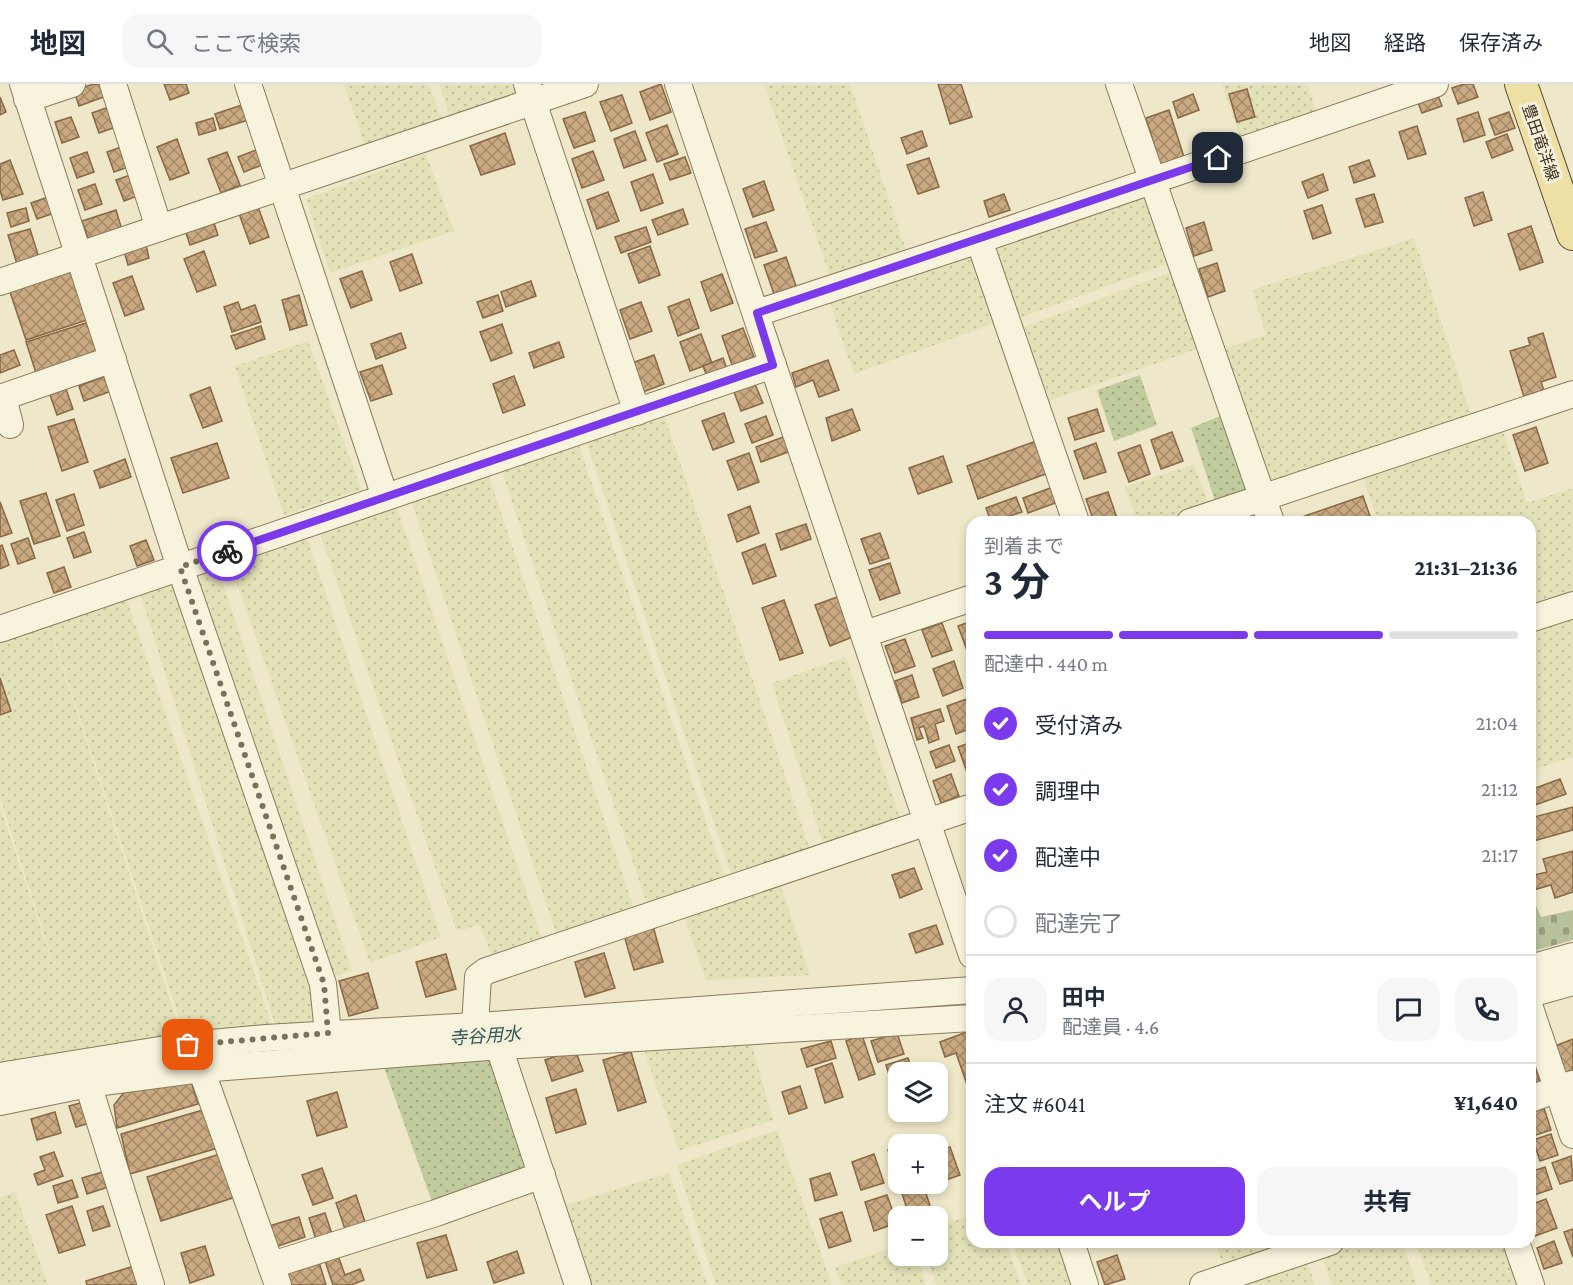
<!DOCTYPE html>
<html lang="ja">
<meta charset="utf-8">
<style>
:root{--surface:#fff;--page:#f6f6f7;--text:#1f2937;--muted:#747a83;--line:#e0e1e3;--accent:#7c3aed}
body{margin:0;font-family:"Crimson Pro","Noto Sans JP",serif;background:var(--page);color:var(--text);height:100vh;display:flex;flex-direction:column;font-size:22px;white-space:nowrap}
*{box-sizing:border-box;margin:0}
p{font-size:20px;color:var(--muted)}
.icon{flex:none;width:33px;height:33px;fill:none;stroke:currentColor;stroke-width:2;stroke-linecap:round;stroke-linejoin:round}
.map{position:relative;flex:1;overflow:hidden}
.panel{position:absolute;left:966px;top:432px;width:570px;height:732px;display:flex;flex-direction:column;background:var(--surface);border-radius:18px;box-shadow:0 3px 9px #0003}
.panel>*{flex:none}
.tools{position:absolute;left:888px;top:978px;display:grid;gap:12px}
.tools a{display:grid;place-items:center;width:60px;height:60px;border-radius:12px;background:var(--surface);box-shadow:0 3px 9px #0003;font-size:30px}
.pin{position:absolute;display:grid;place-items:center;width:51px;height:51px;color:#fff;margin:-26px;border-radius:12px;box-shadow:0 3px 9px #0006}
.courier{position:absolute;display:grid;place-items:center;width:60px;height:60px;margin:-30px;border:4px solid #7c3aed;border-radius:50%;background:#fff;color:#222;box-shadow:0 2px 8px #0007}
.headline em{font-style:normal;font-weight:700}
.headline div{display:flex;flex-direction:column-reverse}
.headline{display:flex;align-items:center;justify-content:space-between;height:102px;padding:0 18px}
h1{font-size:39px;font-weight:700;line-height:45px}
.bar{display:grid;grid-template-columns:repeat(4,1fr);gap:9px 6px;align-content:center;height:72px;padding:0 18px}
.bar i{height:8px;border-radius:4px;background:var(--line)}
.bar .current{background:var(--accent)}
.bar p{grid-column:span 4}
.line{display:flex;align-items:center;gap:15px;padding:0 18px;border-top:2px solid var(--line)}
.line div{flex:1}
.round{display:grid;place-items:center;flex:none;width:63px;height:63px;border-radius:18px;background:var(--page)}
ol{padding:0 18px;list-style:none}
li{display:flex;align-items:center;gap:18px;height:66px}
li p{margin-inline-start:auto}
li .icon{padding:6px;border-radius:50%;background:var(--accent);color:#fff;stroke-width:4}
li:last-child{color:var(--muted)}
li i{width:33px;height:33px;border:3px solid var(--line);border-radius:50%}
.action{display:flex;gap:12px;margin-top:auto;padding:12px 18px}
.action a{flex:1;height:69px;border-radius:18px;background:var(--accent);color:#fff;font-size:24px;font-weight:700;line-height:69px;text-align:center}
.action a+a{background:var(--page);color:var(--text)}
header{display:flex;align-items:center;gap:36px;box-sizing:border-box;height:84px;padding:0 30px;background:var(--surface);border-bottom:2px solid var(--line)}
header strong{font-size:28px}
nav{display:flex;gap:33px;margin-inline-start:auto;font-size:21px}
.search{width:420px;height:54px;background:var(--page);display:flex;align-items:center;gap:15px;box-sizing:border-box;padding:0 21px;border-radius:18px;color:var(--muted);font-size:22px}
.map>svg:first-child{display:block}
.farmland{fill:url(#farmland-dots)}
.green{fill:url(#green-dots)}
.cemetery{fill:url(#cemetery-stones)}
.building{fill:url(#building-cross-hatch);stroke:#886845;stroke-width:1.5}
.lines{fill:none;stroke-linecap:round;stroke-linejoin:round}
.minor-casing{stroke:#8a7b5e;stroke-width:28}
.major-casing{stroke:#584932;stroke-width:34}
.minor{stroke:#f8f3dd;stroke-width:26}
.major{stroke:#eee0a4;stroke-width:32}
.done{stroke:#7a715c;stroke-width:6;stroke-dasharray:0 10.8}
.route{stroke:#7c3aed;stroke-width:8}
.labels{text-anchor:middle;stroke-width:6;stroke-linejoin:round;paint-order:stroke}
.street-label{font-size:16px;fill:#3b3121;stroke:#f5f0d9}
.water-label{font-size:18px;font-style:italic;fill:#31575a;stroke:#f5f0d9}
</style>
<header>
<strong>地図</strong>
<div class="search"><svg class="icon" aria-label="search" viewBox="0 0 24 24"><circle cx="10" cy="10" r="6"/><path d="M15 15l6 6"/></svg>ここで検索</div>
<nav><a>地図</a><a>経路</a><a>保存済み</a></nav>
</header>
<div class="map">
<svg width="1573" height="1201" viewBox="0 0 1573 1201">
<defs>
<pattern id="farmland-dots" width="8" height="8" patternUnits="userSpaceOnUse" patternTransform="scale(1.5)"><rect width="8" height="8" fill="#e3e1b7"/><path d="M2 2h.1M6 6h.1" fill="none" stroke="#c4c29d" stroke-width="1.8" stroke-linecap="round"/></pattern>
<pattern id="green-dots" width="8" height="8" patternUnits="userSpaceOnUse" patternTransform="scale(1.5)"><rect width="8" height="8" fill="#c0cc9d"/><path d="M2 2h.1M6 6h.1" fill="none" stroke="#9da680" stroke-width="1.8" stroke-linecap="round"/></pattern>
<pattern id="cemetery-stones" width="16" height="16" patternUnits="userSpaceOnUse" patternTransform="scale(1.5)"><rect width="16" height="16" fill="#b8c19c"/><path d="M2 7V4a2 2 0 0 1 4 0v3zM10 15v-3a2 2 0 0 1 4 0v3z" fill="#979d7f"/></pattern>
<pattern id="building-cross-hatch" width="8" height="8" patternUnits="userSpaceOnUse" patternTransform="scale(1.5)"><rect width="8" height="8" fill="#caa981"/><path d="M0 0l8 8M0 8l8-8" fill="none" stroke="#a58a69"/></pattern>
</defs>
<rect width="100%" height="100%" fill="#eee7c9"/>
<g class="farmland">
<polygon points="344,0 429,0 447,51 370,77"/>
<polygon points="439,0 524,0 532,22 455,48"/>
<polygon points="764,0 850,0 908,172 832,198"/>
<polygon points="1222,0 1307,0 1319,36 1243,62"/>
<polygon points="426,70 454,147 330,189 306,115"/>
<polygon points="1144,102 1170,179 1019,234 990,152"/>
<polygon points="1414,154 1473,337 1268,403 1223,265 1266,251 1252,206"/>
<polygon points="980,158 1006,235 854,290 826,208"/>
<polygon points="1172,188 1197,265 1048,317 1024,243"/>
<polygon points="308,257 361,405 284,431 235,282"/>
<polygon points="661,322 814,778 736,804 583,348"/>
<polygon points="1502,344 1527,419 1573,404 1573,508 1530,523 1530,438 1378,438 1362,391"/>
<polygon points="576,353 730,809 652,835 499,379"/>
<polygon points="1194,380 1209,421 1163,438 1138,438 1125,403"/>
<polygon points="485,381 638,837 561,863 408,407"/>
<polygon points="394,414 547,870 497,883 480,841 457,847 317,440"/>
<polygon points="303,442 441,853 370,879 226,468"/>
<polygon points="215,476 352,887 322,895 328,949 279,953 138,502"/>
<polygon points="123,505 276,953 188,961 46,531"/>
<polygon points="43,524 185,962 0,992 0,723 61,903 0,713 0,537"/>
<polygon points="1573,533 1573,673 1530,687 1530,548"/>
<polygon points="846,573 905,749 828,775 772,599"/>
<polygon points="780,799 810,891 706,896 684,832"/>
<polygon points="748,947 773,1036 679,1067 640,954"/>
<polygon points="777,1046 832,1201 716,1201 677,1081"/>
<polygon points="669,1089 708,1201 578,1201 553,1125"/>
<polygon points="15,1108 48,1201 0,1201 0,1113"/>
<polygon points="972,1131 972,1158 1006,1158 1021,1201 936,1201 926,1172 938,1172 938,1143"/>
<polygon points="1012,1158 1071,1158 1085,1201 1028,1201"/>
<polygon points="1215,1158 1300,1158 1315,1201 1230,1201"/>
<polygon points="1317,1158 1402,1158 1417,1201 1332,1201"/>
<polygon points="1416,1158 1504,1158 1518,1201 1431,1201"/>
<polygon points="898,1162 898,1172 916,1172 926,1201 842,1201 835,1183"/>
</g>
<g class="green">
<polygon points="1140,291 1157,341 1114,357 1097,306"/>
<polygon points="1225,330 1249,409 1216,420 1191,344"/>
<polygon points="972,906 972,931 489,963 542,1091 436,1129 380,972 0,1021 0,992 28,987"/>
</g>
<polygon class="cemetery" points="1535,819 1541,833 1573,826 1573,856 1530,868 1530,820"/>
<g class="building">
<polygon points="93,0 105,0 109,11 79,22 74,7"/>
<polygon points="164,0 186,0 189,9 170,16"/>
<polygon points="661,0 671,28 650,36 640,8"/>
<polygon points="938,0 961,0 972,33 950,40"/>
<polygon points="1464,0 1473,0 1478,13 1458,20 1452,4"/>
<polygon points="1247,5 1255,33 1237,38 1229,10"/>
<polygon points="1436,6 1442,22 1422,29 1416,13"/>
<polygon points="1193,10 1199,26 1178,34 1173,18"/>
<polygon points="622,11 632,39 611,47 600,18"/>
<polygon points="0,13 6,28 0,31"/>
<polygon points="242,21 248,36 220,45 215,30"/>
<polygon points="109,23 116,43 99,49 92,29"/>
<polygon points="1169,26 1184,73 1160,80 1146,34"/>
<polygon points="585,28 595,57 574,64 563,35"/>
<polygon points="1478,28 1485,51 1464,58 1457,35"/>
<polygon points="1509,28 1515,44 1495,51 1489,35"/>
<polygon points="71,33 79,53 62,59 55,38"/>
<polygon points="213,34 216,46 199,51 196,39"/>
<polygon points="667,41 678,70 657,78 646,49"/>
<polygon points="1417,42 1426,70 1408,75 1399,48"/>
<polygon points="635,47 646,76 624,84 614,55"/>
<polygon points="922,47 927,62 907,70 901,54"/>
<polygon points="505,49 515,80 481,91 470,62"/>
<polygon points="1507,50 1513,66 1492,74 1486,58"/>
<polygon points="177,55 189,89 170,96 157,63"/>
<polygon points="124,62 131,82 114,88 107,68"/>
<polygon points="261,64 267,79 244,88 238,73"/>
<polygon points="593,67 604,96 582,104 572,75"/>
<polygon points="87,68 94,88 77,94 70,74"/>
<polygon points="227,68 240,101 221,109 208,75"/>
<polygon points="685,73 691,89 670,96 664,80"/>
<polygon points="929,74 939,103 918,110 907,81"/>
<polygon points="10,76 23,110 3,116 0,107 0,80"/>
<polygon points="1369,76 1375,92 1354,99 1349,83"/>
<polygon points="133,90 140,111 124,117 116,96"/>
<polygon points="653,90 663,119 641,127 631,98"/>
<polygon points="1323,90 1328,106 1308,114 1302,98"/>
<polygon points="764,97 774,126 753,133 743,105"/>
<polygon points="95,100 102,120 85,126 78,106"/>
<polygon points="608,108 619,137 597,145 587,116"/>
<polygon points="1483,108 1492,136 1474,142 1465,114"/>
<polygon points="1004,110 1010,126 989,133 984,117"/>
<polygon points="1374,110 1383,138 1365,143 1356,115"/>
<polygon points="51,112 57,128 37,135 31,119"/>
<polygon points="257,120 269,153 250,160 238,127"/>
<polygon points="1322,121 1331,149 1313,155 1304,127"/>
<polygon points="26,124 29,137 11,143 7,129"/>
<polygon points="683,125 688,140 658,151 652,136"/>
<polygon points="116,126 122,146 89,157 82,137"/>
<polygon points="213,136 218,151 190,161 185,146"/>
<polygon points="766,138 777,167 755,174 745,145"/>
<polygon points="1204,138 1212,166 1194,172 1186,144"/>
<polygon points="1531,142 1543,178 1520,186 1508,150"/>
<polygon points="646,143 651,158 621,169 615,153"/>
<polygon points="30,145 39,174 17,180 8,151"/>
<polygon points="146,161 149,174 128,181 124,167"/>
<polygon points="650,162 660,191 639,199 628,170"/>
<polygon points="204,167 216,201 197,208 184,175"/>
<polygon points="412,170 422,199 400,207 390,178"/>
<polygon points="786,173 796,202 774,210 764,181"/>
<polygon points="1217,179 1225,207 1208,213 1199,185"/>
<polygon points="74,186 90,235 26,256 10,208"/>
<polygon points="362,187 372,216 351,224 340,195"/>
<polygon points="722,190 733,219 711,227 701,198"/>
<polygon points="132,192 144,225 125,232 113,199"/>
<polygon points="531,197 536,212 506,223 501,208"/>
<polygon points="299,211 307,241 290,246 282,216"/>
<polygon points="498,211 503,227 483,234 477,218"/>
<polygon points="689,215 699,244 678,252 668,223"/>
<polygon points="238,218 241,226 255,221 261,238 232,248 224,223"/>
<polygon points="641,218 652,247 630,255 620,226"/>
<polygon points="89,238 100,272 37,292 26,258"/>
<polygon points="502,240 512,269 491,277 480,248"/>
<polygon points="261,242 265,255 236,265 231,252"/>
<polygon points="743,244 754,273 732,281 722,252"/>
<polygon points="401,249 406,264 376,275 371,260"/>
<polygon points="1543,249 1556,293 1541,298 1544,307 1524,313 1510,267 1530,261 1528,254"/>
<polygon points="701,250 712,279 690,287 680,258"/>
<polygon points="559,258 564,273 534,284 529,269"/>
<polygon points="14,266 20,281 0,289 0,271"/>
<polygon points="654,271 664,300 643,308 632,279"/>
<polygon points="723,274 729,290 709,298 703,282"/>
<polygon points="828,276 839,306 819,313 813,296 796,303 792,289"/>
<polygon points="382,281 392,310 371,317 360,288"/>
<polygon points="109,291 114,306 84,317 79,302"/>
<polygon points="514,292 525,321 503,329 493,300"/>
<polygon points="755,300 763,319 741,327 734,308"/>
<polygon points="210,303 222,337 203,344 190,311"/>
<polygon points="66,305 73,325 57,331 50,311"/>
<polygon points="852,325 860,346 832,357 826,334"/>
<polygon points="1097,325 1104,347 1075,356 1068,334"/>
<polygon points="724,329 734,358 713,366 702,337"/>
<polygon points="766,332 773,351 752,359 745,340"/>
<polygon points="74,335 88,378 62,387 48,343"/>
<polygon points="1536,343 1548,379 1525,387 1513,351"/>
<polygon points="1172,348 1183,377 1161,385 1151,356"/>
<polygon points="786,352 791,367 761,378 756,363"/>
<polygon points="1039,356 1051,388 978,415 967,382"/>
<polygon points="217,359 229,394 183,409 171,374"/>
<polygon points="1096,359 1106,388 1084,395 1074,367"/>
<polygon points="1140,361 1150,390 1129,398 1118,369"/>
<polygon points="749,369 759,398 738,406 727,377"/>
<polygon points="943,372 952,398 918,410 909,384"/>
<polygon points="125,375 131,393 100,404 94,387"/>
<polygon points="1053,403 1058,418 1028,429 1023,414"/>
<polygon points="1108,408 1118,437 1094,438 1086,415"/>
<polygon points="46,409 60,452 34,460 20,417"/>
<polygon points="74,410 84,441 67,447 56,416"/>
<polygon points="1363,412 1372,438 1291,438 1290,437"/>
<polygon points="1016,413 1022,428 991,438 986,424"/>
<polygon points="0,418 12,449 0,453"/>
<polygon points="750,422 759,449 737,458 728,431"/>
<polygon points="806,440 811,455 781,466 776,450"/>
<polygon points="84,448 91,468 74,474 67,454"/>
<polygon points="880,449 889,474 870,480 861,455"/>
<polygon points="28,454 35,474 18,480 11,460"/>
<polygon points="146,456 154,476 137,482 130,462"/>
<polygon points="765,460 776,492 753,500 742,469"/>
<polygon points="2,461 9,481 0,485 0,462"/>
<polygon points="890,479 900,509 880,516 869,486"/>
<polygon points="64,483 71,503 54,509 47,489"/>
<polygon points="840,512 855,552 830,562 815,521"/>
<polygon points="784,516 803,569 780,576 762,524"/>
<polygon points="972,537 972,568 968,569 958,542"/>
<polygon points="942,539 952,566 932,573 922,546"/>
<polygon points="905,555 915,582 895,589 885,562"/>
<polygon points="954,577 963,604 943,612 933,585"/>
<polygon points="912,591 919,613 902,619 895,597"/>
<polygon points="0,594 11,627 0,631"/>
<polygon points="967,615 972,629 972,644 956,650 947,622"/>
<polygon points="940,625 944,637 935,640 939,655 929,659 924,642 919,644 923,654 917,656 911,634"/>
<polygon points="972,658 972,689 968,691 958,663"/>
<polygon points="949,661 955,677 936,684 930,668"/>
<polygon points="951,690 959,712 941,719 933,697"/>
<polygon points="1560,695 1566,710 1535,721 1530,706"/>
<polygon points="1573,723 1573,746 1530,758 1530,734"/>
<polygon points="1573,767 1573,808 1555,814 1551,801 1530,807 1530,792 1547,788 1543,775"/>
<polygon points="914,784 922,805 900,814 892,791"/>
<polygon points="936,841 943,860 916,869 909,850"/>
<polygon points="653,842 663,878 634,886 624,851"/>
<polygon points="604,869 615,904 585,913 575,878"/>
<polygon points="446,870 456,905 426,913 416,878"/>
<polygon points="368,889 378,924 349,932 339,897"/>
<polygon points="972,946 972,1005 969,1006 956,969 945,973 940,958"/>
<polygon points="897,949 904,970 878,978 871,957"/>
<polygon points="862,951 875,990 859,996 846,957"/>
<polygon points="1573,955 1573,988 1562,992 1552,963"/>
<polygon points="831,957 836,974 807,983 801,965"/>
<polygon points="575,965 583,987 552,997 545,976"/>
<polygon points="631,968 646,1018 618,1027 603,976"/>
<polygon points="1532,973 1540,999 1530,1003 1530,974"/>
<polygon points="908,974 913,988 898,988 898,1008 895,1010 886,981"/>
<polygon points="832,979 843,1013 825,1019 815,985"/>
<polygon points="190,994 198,1020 117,1044 114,1021 126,1006"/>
<polygon points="800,1002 807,1024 789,1030 782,1008"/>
<polygon points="576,1005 586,1040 556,1049 546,1014"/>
<polygon points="337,1008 347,1043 317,1052 307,1017"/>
<polygon points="84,1018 90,1039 76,1043 69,1022"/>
<polygon points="1544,1024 1551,1046 1533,1052 1530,1029"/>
<polygon points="203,1026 218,1064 130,1090 121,1050"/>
<polygon points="55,1028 61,1049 37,1056 31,1035"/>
<polygon points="1551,1050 1558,1071 1540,1077 1533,1056"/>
<polygon points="898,1063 898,1095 897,1095 888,1066"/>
<polygon points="950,1063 960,1091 938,1099 938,1067"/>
<polygon points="54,1068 63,1092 38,1101 34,1090 45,1086 40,1073"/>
<polygon points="223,1069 236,1113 161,1137 147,1093"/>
<polygon points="874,1070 884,1099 861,1106 852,1078"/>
<polygon points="1571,1072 1573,1096 1560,1100 1552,1079"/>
<polygon points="1545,1083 1552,1105 1534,1111 1530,1088"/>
<polygon points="322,1084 333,1114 313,1121 302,1091"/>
<polygon points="106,1087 111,1102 87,1110 82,1094"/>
<polygon points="830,1089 837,1111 815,1117 810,1095"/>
<polygon points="72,1096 78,1113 58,1119 53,1102"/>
<polygon points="923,1100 932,1128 909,1132 901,1106"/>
<polygon points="356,1111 366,1141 346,1148 336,1119"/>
<polygon points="887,1111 897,1139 874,1147 865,1118"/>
<polygon points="1546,1115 1557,1144 1535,1152 1530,1138 1530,1121"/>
<polygon points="72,1122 85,1161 59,1169 46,1131"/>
<polygon points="103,1122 110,1142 93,1147 87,1127"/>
<polygon points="842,1128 851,1157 829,1164 820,1135"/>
<polygon points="325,1129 332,1150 316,1155 309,1134"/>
<polygon points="299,1133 305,1153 275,1163 269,1142"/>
<polygon points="1573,1145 1573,1173 1564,1148"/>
<polygon points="446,1151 457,1186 427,1194 417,1159"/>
<polygon points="1554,1157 1562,1179 1544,1185 1537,1164"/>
<polygon points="205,1162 214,1191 190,1199 181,1169"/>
<polygon points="336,1166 345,1191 360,1185 364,1196 351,1201 333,1201 323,1171"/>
<polygon points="517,1167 524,1189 494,1199 487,1178"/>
<polygon points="1117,1171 1125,1195 1105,1201 1097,1178"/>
<polygon points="319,1178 326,1201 291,1201 287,1188"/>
<polygon points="134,1182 140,1201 87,1201 86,1197"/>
</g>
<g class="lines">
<g class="minor-casing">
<g id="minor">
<polyline points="23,0 180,483 323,900 328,949"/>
<polyline points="113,0 159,144"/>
<polyline points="248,0 385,413"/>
<polyline points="527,0 637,328"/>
<polyline points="678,0 972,871"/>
<polyline points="1119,0 1271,438"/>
<polyline points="27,15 72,0"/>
<polyline points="979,156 1076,438"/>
<polyline points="0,198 585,0"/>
<polyline points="757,229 979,156 1435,0"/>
<polyline points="10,341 3,313 113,275"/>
<polyline points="1190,438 1573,310"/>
<polyline points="1530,535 1573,521"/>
<polyline points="0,545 773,281"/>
<polyline points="865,550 972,514"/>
<polyline points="1530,884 1573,872"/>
<polyline points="1530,910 1573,898"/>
<polyline points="1530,924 1573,1051"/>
<polyline points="475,942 478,893 486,887 972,723"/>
<polyline points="494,948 578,1201"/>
<polyline points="198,969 201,985 278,1201"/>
<polyline points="0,992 190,961 266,954 492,941 972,906"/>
<polyline points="88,1000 151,1201"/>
<polyline points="1530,1015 1572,1000"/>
<polyline points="0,1018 88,1000 201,985 488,963 972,934"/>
<polyline points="1071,1158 1085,1201"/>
<polyline points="1516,1158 1531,1201"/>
<polyline points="272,1181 436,1129 542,1091"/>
<polyline points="1203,1201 1330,1158"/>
</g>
</g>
<g class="major-casing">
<polyline id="major" points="1521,0 1573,150"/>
</g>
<use href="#minor" class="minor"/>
<use href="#major" class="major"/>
</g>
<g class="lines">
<polyline class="done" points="188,961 328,949 324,900 180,483 227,467"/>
<polyline class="route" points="227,467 773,281 757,229 1218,74"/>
</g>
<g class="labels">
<g class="street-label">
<text transform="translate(1541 58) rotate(71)" y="6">豊田竜洋線</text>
</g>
<g class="water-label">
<text transform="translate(485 952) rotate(-4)" y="6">寺谷用水</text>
</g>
</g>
</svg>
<div class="tools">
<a><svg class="icon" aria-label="layers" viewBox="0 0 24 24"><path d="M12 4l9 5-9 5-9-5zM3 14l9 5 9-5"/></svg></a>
<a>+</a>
<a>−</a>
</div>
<div class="pin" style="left:188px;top:961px;background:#ea580c"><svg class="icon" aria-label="bag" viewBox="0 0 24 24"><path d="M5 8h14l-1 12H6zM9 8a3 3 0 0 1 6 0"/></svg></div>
<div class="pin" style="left:1218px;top:74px;background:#1f2937"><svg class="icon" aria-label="home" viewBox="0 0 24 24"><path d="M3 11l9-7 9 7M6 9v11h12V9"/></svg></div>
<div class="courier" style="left:227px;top:467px"><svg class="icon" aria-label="bike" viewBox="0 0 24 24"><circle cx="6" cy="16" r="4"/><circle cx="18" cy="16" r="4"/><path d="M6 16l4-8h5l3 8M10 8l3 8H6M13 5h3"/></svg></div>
<section class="panel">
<div class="headline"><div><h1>3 分</h1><p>到着まで</p></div><em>21:31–21:36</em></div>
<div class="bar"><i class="current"></i><i class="current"></i><i class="current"></i><i></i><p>配達中 · 440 m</p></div>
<ol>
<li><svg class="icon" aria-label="check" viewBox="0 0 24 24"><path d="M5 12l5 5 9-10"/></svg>受付済み<p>21:04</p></li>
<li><svg class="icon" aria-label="check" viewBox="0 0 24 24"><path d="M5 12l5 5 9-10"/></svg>調理中<p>21:12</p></li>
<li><svg class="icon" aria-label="check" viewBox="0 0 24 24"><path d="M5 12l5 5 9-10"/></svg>配達中<p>21:17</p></li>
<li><i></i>配達完了</li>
</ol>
<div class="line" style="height:108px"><a class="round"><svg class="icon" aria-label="person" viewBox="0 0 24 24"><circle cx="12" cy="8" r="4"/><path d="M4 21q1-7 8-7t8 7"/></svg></a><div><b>田中</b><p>配達員 · 4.6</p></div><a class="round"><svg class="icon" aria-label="chat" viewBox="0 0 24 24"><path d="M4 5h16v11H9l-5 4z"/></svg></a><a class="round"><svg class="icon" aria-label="phone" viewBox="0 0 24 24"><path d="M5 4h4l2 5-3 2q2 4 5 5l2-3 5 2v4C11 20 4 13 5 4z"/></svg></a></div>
<div class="line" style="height:78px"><div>注文 #6041</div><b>¥1,640</b></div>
<div class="action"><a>ヘルプ</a><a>共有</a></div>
</section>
</div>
